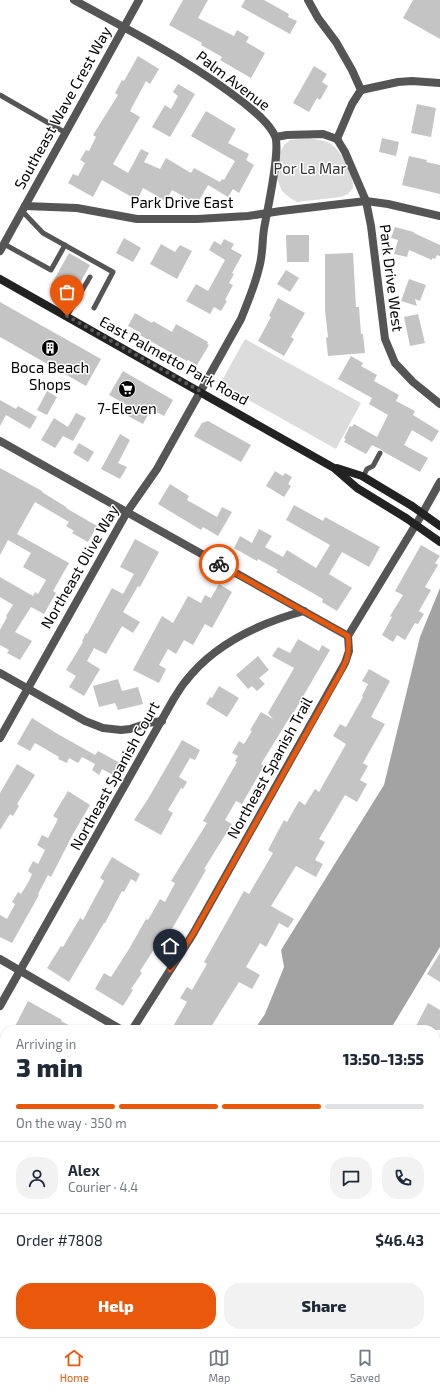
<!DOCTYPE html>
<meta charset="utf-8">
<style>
:root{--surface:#fff;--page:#f2f2f3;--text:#1f2937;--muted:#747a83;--line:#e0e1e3;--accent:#ea580c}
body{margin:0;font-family:"Exo 2",sans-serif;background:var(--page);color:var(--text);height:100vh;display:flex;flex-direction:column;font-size:15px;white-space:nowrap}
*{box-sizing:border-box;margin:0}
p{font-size:13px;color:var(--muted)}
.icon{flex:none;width:22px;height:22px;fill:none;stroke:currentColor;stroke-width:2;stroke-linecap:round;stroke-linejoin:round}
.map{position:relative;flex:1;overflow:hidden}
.drawer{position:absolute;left:0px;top:1025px;width:440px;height:312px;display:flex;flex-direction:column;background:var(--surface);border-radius:16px 16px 0 0;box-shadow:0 1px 3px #0004}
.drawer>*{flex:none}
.pin{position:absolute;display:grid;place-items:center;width:34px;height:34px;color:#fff;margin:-41px -17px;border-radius:50% 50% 50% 0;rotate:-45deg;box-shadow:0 0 4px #0007}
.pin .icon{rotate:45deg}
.courier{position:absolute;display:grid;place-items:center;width:40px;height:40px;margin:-20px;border:3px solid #ea580c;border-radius:50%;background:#fff;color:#222;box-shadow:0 1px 5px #0007}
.head em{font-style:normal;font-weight:800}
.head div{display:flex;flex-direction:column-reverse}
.head{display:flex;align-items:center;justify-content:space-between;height:68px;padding:0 16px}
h1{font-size:26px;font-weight:800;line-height:30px}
.bar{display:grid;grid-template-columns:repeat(4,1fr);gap:6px 4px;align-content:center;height:48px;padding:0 16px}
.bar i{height:5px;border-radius:3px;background:var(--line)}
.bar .selected{background:var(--accent)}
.bar p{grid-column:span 4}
.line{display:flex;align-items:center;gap:10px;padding:0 16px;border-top:1px solid var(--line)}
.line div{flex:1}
.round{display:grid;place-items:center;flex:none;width:42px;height:42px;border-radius:16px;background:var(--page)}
.cta{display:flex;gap:8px;margin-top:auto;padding:8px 16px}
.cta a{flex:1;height:46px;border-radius:16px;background:var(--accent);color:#fff;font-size:16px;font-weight:800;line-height:46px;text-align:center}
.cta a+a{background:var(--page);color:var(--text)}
.tab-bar{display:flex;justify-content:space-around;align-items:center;height:56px;border-top:1px solid var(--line);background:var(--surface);font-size:11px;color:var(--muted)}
.tab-bar a{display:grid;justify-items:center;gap:2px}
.tab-bar .selected{color:var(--accent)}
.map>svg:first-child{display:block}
.green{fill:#dcdcdc}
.water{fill:#a3a3a3}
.building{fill:#c4c4c4}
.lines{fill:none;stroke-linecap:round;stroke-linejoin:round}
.service{stroke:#555;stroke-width:5}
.minor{stroke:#555;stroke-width:8}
.tertiary{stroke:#555;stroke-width:8}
.secondary{stroke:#222;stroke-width:8}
.secondary-bridge{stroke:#222;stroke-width:8}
.done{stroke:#595959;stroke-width:4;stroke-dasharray:0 7.2}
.route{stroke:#ea580c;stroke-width:5}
.labels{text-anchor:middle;stroke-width:3;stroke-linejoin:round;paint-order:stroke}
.street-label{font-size:15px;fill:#000;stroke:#fff}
.park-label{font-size:15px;fill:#333;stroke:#fff}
.poi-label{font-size:15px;fill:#000;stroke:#fff}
</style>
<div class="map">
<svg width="440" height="1337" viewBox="0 0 440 1337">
<rect width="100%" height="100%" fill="#fff"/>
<g class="green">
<path d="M 310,138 C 317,140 325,140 331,144 C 343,153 354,174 353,188 L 348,194 L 341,197 L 297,202 L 290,198 L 282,191 L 277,179 L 279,155 L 284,145 L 290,140 Z"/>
<polygon points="245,339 361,403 336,449 220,384"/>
</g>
<g class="water">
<polygon points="440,588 440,947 390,1030 254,1030 265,1014 284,967 281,950 384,785 420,637"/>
<polygon points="37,1332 233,1332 230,1337 31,1337"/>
</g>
<g class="building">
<polygon points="183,0 208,0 198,18 234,36 237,30 249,37 246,42 265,53 251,78 220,60 222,57 201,45 202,43 169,25"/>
<polygon points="245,0 264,0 289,14 288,17 297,21 290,34 241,7"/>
<polygon points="413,0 440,0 440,39 403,18"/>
<polygon points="138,56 159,69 150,84 146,81 130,111 140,117 113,164 128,173 141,149 149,153 144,162 160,169 166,158 191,173 194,168 220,182 222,179 224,180 235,161 191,136 206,111 236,129 228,143 249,154 246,160 254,165 239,193 233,189 228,197 208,185 197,204 172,190 166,201 143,188 137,200 102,180 93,197 68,183 73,174 78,176 85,163 80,160 86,150 89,151 96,137 93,135 118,95 115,93 122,80 124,81"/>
<polygon points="314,66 327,74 322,82 328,86 320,100 317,98 309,112 293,103"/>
<polygon points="178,84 195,94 170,137 152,127 165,105 171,109 178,96 173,92"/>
<polygon points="417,104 436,108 431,137 411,133"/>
<polygon points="382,138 399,142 396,156 379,152"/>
<polygon points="409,156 427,160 426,162 440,165 440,194 402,185"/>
<polygon points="395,227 414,232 414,233 440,245 440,256 437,255 435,259 432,258 432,260 409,250 407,257 394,254 398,240 391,238"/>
<polygon points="286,235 309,235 309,262 287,262"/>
<polygon points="124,238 141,248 133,262 116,253"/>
<polygon points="224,239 234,244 231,249 242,255 232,273 234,274 229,283 233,285 225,300 227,301 221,311 214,307 210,314 186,301 196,284 208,291 225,260 209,250 214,241 221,245"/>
<polygon points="161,244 175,252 180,245 192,251 177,279 150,264"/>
<polygon points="69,253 90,265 72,297 51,285"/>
<polygon points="353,253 356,307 359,307 361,334 363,334 365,353 328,356 326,338 328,337 325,310 325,254"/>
<polygon points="286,270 299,278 290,292 277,284"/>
<polygon points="409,279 426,285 420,301 415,299 417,306 401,301"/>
<polygon points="278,298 305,313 291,337 294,339 284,356 258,341 271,317 269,316"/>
<polygon points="0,302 101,359 86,386 0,337"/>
<polygon points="135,313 152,323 153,321 172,332 176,324 208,342 207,344 209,345 197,365 188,360 187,361 166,350 140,335 141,333 128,326"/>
<polygon points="418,314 425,343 410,346 404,317"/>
<polygon points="351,356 363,363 361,366 377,375 374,381 399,395 396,401 415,411 413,415 439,431 432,442 412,430 404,445 428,458 420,472 384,452 382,450 372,445 366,454 344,442 346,439 344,438 350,426 352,427 354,424 377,437 388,415 369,404 372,398 338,379"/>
<polygon points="123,371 173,400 164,416 151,409 143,424 128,416 132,408 109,395"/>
<polygon points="47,391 57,397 47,415 37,410"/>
<polygon points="0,400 16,409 18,406 37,417 30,429 6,415 0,426"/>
<polygon points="76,413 86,418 73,441 63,436 55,448 41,440 54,418 68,427"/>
<polygon points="208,421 251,445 241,462 194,436 202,423"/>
<polygon points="120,434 130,440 118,463 127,467 120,479 101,469"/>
<polygon points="79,443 94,452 88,462 73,453"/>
<polygon points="0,468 42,491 42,492 66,507 66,508 97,526 88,542 72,533 74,531 66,526 69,522 35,502 17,534 69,563 53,591 56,593 44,614 31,607 15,632 32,641 20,660 7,653 9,650 0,645 0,630 7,617 6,616 13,605 0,597 0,577 33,596 35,592 38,594 46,580 23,567 31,553 8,540 0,555"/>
<polygon points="275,471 283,476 285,473 292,477 288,484 291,486 284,497 266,486"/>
<polygon points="170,484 189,496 187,500 217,517 222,507 232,512 218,536 203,527 201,530 158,504"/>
<polygon points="294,505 323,521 325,517 380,547 369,567 342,552 329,574 352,588 337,611 322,602 323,599 276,572 278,570 258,559 257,561 234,548 240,536 252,543 259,529 272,536 265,547 283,557 287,550 316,568 330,545 286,520"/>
<polygon points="135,539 159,552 140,587 138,586 123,612 140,622 133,633 122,626 106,654 94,648 87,661 100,669 84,696 69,687 76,676 66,670 83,642 82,641 86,633 87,634 112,588 123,594 134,574 120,567"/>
<polygon points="421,545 440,556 435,563 438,565 425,587 431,590 419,611 424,614 418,624 415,623 405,640 397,635 393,642 382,635 392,617 390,616 403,595 395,591"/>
<polygon points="219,584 232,592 212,628 205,624 193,645 184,640 176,654 168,649 159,665 166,669 159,683 133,670 162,616 173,623 188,596 201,603 205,595 211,598"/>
<polygon points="298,639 319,651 322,645 330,650 294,712 293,712 261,764 264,766 242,804 236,801 225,820 232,824 204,869 206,870 158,953 153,951 140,971 142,973 131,989 133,990 123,1006 95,989 104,973 111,977 129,949 146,919 148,920 160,899 165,902 175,883 171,881 207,823 203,821 237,762 235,761 238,756 232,753 239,741 244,744 252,731 250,730 261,712 273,719 268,713 294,668 272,656 278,647 290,653"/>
<polygon points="258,656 269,670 259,678 265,684 257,691 252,686 248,689 236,675"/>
<polygon points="369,669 390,681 371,717 385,724 363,763 368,766 360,780 367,784 357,802 345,795 319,839 325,842 315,860 323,864 316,877 296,866 271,906 294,919 288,928 279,923 266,947 260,943 246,967 260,975 252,989 239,982 209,1030 171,1030 187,1002 180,998 187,987 192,990 207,964 204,962 244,891 249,894 273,853 268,850 284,820 287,822 299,801 305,805 315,789 319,792 346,744 333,736 340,724 346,727 363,697 362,696 368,684 362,681"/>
<polygon points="118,679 122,691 138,687 143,704 118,710 115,703 99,707 93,686"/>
<polygon points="219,686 239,698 227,717 206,704 210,697 212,698"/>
<polygon points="32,718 56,733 95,755 98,751 120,763 113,775 102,769 99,775 92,770 95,764 82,757 78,763 69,758 67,763 58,759 59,757 35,743 30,751 17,744"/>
<polygon points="182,740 200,750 195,760 190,758 179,777 187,782 183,789 181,788 168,810 173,813 161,835 134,820 148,799"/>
<polygon points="17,764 35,775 17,804 19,806 13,816 10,814 0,830 0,793"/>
<polygon points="68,791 90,805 73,834 51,877 48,875 38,894 39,895 12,943 0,937 0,915 7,919 15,904 12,902 18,892 21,894 29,881 32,874 28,871 33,861 38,864 45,850 37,845 42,835 48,838 58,819 53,816"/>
<polygon points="112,857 140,874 136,882 131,879 124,892 122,891 105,923 104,923 69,982 47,968 61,946 63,947 80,918 83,920 104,881 100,878"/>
<polygon points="440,953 440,982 427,974"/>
<polygon points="28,1001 62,1020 61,1021 78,1030 13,1030"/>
<polygon points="428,1003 440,1010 440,1030 414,1030"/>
</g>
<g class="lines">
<g class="service">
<polyline points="0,95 66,133"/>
<polyline points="22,211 43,233 113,272 94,308"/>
<polyline points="4,244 51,270 65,245"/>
<polyline points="67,316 90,277"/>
<polyline points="363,477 367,469 373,466 380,453"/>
</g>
<g class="minor">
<polyline points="308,0 318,18 336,42 352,70 361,90"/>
<polyline points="361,90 398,82 412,81 440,83"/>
<polyline points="276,137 287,135 323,134 337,139"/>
<polyline points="337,139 345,152 366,201 371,226 385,339 395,363 413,382 440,404"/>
<polyline points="337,139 352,104 361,90"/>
<polyline points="25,206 77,208 137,219 197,219 248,216 281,211 366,201 388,204 440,216"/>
<polyline points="0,251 139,0"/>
<polyline points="0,441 348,636"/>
<polyline points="0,673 85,721 103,728 121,730 130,729 148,723 162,721"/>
<path d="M 0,738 L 127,512 L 157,469 L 241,319 C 248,302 255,285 259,268 C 263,255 262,242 264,229 C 267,211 281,150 275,136 C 269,123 255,112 244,103 C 192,62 132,32 74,0"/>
<polyline points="0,959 122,1030"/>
<path d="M 0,1006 L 173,700 C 177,694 180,688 185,682 C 213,645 260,623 304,611"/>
<polyline points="132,1030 193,934 345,663 349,651 348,636 421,516 440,482"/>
<polyline points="0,1234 5,1226"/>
<polyline points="435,1297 440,1299"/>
</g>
<g class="tertiary">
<polyline points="435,1319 440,1308"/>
<polyline points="426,1337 428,1332"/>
</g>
<g class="secondary">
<polyline points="0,279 334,468 357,488 406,518"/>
<polyline points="337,468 362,476 412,506"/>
</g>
<g class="secondary-bridge">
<polyline points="412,506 440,526"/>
<polyline points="406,518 440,542"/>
</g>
</g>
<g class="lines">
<polyline class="done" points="67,316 200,391 157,469 127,512 219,564"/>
<path class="route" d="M 170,970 L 193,934 L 338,677 C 347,661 350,655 348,636 L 219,564"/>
</g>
<defs>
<g id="building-disc" transform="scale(0.9)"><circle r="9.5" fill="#000" stroke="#fff"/><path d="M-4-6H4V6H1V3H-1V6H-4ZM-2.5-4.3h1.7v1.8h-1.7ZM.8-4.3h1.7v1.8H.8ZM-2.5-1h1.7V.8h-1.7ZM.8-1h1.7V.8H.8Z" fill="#fff"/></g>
<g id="supermarket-disc" transform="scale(0.9)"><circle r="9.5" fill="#000" stroke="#fff"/><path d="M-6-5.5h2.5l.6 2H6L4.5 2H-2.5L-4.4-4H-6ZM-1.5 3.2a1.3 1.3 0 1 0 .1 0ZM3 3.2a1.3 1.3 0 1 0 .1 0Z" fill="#fff"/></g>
</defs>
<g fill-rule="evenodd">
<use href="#building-disc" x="50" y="348"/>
<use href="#supermarket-disc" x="127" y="389"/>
</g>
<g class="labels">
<g class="street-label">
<text transform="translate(233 81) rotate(37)" y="5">Palm Avenue</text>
<text transform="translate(63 108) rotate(-61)" y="5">Southeast Wave Crest Way</text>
<text x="182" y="208">Park Drive East</text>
<text transform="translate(391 278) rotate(83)" y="5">Park Drive West</text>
<text transform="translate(174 361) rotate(29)" y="5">East Palmetto Park Road</text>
<text transform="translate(80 567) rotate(-60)" y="5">Northeast Olive Way</text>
<text transform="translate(270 768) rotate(-61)" y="5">Northeast Spanish Trail</text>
<text transform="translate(115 776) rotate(-61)" y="5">Northeast Spanish Court</text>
</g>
<g class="park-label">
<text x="310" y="174">Por La Mar</text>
</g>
<g class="poi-label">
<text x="50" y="373">Boca Beach<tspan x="50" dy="17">Shops</tspan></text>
<text x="127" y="414">7-Eleven</text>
</g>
</g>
</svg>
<div class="pin" style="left:67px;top:316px;background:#ea580c"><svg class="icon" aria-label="bag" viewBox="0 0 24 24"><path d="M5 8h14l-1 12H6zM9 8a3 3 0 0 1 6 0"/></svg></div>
<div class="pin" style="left:170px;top:970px;background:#1f2937"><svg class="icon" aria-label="home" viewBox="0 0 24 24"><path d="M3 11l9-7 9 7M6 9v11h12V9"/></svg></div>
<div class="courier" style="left:219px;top:564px"><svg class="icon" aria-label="bike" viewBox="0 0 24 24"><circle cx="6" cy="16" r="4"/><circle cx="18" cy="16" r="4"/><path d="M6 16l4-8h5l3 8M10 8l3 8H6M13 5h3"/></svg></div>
<section class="drawer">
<div class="head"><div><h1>3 min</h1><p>Arriving in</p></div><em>13:50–13:55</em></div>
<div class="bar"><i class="selected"></i><i class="selected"></i><i class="selected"></i><i></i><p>On the way · 350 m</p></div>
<div class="line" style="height:72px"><a class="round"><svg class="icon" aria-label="person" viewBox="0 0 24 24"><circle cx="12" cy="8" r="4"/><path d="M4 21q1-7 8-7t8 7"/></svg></a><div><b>Alex</b><p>Courier · 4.4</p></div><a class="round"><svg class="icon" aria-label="chat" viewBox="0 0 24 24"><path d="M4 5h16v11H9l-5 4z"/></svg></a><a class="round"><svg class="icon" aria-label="phone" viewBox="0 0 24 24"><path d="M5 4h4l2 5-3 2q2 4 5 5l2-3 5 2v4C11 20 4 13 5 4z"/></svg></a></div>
<div class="line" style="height:52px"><div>Order #7808</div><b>$46.43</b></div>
<div class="cta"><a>Help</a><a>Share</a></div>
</section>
</div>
<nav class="tab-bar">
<a class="selected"><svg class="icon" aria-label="home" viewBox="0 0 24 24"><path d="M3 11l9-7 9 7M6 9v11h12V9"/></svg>Home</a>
<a><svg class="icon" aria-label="map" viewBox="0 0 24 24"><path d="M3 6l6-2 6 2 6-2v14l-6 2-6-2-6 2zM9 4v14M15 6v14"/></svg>Map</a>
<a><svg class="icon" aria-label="saved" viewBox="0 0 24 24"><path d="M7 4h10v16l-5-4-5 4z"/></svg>Saved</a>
</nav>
